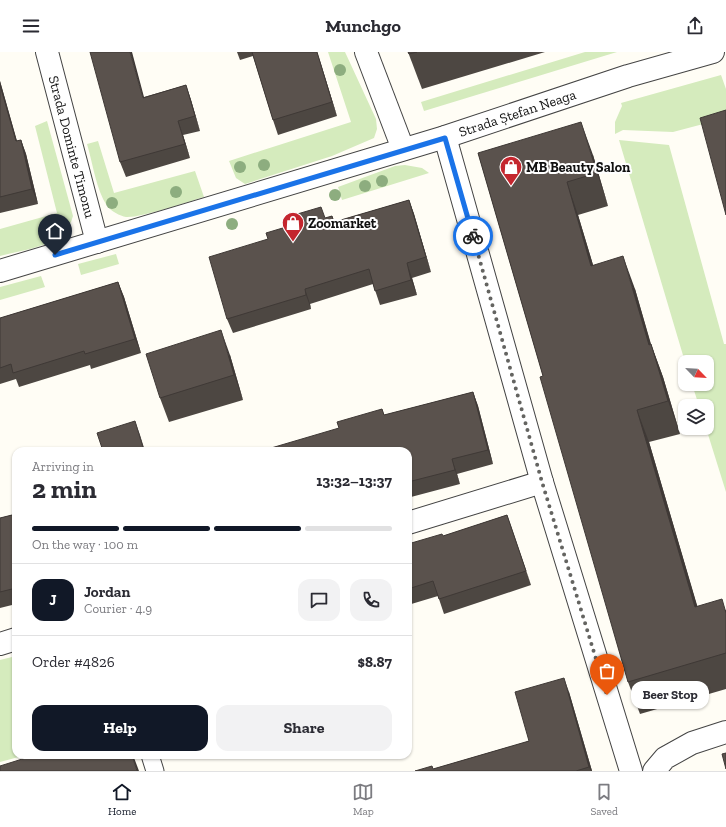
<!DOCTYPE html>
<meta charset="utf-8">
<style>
:root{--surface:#fff;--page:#f2f2f3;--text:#2b2b33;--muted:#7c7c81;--line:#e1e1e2;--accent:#111827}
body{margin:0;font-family:"Zilla Slab",serif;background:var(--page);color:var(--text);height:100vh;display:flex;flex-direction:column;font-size:15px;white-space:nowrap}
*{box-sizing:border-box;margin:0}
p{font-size:13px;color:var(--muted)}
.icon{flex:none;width:22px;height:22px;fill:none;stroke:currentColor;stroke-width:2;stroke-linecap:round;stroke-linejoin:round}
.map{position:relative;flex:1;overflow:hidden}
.side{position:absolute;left:12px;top:395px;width:400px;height:312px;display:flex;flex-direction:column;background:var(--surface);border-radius:12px;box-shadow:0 1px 3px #0004}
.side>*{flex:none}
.needle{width:26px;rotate:115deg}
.buttons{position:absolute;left:678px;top:303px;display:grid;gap:8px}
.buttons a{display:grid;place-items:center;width:36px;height:36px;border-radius:8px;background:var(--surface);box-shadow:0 1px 3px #0004;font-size:20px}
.pin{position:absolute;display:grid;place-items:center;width:34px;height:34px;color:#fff;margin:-41px -17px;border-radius:50% 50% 50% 0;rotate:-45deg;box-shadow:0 0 4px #0007}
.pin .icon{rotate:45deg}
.courier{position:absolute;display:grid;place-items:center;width:40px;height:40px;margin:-20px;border:3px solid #1a73e8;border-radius:50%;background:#fff;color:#222;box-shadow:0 1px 5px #0007}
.bubble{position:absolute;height:28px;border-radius:12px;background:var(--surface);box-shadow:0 1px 3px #0004;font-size:13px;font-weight:700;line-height:28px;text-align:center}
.overview em{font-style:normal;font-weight:700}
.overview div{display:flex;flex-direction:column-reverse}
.overview{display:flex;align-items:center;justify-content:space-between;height:68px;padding:0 20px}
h1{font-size:26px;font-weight:700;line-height:30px}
.bar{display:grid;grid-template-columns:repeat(4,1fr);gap:6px 4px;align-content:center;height:48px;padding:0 20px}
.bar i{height:5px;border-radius:3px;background:var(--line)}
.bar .current{background:var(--accent)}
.bar p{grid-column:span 4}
.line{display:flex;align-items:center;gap:10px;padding:0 20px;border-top:1px solid var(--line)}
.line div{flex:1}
.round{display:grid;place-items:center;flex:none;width:42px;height:42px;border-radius:12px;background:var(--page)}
.primary-button{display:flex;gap:8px;margin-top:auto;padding:8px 20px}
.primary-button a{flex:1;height:46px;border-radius:12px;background:var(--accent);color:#fff;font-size:16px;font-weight:700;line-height:46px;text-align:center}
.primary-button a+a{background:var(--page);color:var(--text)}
header{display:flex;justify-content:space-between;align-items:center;height:52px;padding:0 20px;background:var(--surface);font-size:18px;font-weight:700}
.menu{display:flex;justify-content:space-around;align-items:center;height:56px;border-top:1px solid var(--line);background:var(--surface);font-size:11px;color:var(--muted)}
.menu a{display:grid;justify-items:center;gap:2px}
.menu .current{color:var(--accent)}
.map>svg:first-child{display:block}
.green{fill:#d5ebbd}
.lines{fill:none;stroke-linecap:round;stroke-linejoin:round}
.service-casing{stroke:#444;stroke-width:19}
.minor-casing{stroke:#444;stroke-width:24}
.service{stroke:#fff;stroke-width:17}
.minor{stroke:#fff;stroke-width:22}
.tree{fill:#8dad7f}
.wall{fill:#4d4742}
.shaded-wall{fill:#3f3936}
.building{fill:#5a524d;stroke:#3f3936}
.done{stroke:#646461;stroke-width:4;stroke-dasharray:0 7.2}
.route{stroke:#1a73e8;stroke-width:5}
.labels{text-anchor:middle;stroke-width:4;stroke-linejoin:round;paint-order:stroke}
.street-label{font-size:14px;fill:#111;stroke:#fff}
.poi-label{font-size:14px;font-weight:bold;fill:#111;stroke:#fff;text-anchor:start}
</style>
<header><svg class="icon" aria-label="menu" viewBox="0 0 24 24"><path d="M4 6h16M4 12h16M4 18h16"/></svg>Munchgo<svg class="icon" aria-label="share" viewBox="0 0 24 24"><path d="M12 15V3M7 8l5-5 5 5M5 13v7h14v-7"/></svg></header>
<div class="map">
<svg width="726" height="719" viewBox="0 0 726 719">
<rect width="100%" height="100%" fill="#fffdf5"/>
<g class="green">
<polygon points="328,0 345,0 376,67 377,77 374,86 332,104 245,132 236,126 229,109 351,70"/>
<polygon points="585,0 617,0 424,59 421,50"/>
<polygon points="721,23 726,37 726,66 673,80 623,78 615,82 615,70 622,54 621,51"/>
<path d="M 47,69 L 73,164 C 66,194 26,197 0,204 L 0,177 L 57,161 L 35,74 Z"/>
<polygon points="619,88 669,93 724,292 726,292 726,440 706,376 707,354 699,354 692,332 707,332 707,310 685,310"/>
<path d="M 98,89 L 114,141 L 195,119 L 204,145 C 187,150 141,166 126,165 C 120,164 111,159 107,154 C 96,137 93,112 87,92 Z"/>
<polygon points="405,113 422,116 429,121 342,148 338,135 395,114"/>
<polygon points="116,202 119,212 81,223 78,212"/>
<polygon points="41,224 45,235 0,248 0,235"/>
<polygon points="16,604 16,703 26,703 0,710 0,608"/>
</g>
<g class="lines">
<g class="service-casing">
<polyline id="service" points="150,703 155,719"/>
</g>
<g class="minor-casing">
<g id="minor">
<path id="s1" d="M 47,0 L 97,190"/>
<polyline points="366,0 403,97"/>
<polyline points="445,85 542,430 631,719"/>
<path id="s2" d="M 0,219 L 445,85 L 628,24 L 713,0"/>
<polyline points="408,471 542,430"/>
<polyline points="0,592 16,587"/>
<polyline points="654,719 665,706 692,691 726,680"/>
</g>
</g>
<use href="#service" class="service"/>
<use href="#minor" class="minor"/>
</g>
<g class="tree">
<circle cx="340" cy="18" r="6"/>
<circle cx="264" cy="113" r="6"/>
<circle cx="240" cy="115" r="6"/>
<circle cx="382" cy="129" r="6"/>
<circle cx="365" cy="134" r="6"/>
<circle cx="176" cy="140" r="6"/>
<circle cx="335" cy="143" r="6"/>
<circle cx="112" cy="151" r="6"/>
<circle cx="232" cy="172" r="6"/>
</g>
<g class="wall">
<polygon points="237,0 317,0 337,64 278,83 273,68 253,4 240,8"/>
<polygon points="408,0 545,0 422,37"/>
<polygon points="0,29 17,89 21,88 26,102 38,152 0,161"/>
<polygon points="186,33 191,48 200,79 183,83 190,106 126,125 120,110 144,45"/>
<polygon points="478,101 593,103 608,154 578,163 593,213 635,237 651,292 663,325 680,382 649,390 697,554 726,558 726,637 640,662 628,630 543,324"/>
<polygon points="409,148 414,162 431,220 412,226 417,243 380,253 373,232 310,252 311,257 233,281 227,267 268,187 332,164 334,170"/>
<polygon points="118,230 124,245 141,301 91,317 90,313 19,335 16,327 0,332 0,266"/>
<polygon points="230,303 243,348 169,370 160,346"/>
<polygon points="473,340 478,354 493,412 457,422 460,432 411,445 411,447 408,448 408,399 339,376 382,357 384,363"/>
<polygon points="16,462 16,552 0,556 0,466"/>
<polygon points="507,463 531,533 444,562 438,544 408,553 408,492 443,484"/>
<polygon points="569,640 592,719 415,719 433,717 529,689"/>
</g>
<g class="shaded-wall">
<polygon points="130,0 132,0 148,60 143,46"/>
<polygon points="317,0 321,12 337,64 332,50"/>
<polygon points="0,29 21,104 16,89 0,33"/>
<polygon points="186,33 191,48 200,79 195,64"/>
<polygon points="178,69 183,83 190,106 185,92"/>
<polygon points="581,70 593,103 608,154 597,121"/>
<polygon points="21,88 26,102 38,152 32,137"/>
<polygon points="567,130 578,163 603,246 591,214"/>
<polygon points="409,148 414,162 431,220 426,205"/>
<polygon points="623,204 635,237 660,325 649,293"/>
<polygon points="407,211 412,226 417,243 411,228"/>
<polygon points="118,230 124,245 141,301 135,287"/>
<polygon points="305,237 310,252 311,257 306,243"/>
<polygon points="221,278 230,303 243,348 234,323"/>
<polygon points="651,292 663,325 680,382 668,349"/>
<polygon points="473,340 478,354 493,412 488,398"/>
<polygon points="637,358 649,390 707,587 695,555"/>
<polygon points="135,369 140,383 145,399 144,399"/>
<polygon points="452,407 457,422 460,432 455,418"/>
<polygon points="507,463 512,477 531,533 526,519"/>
<polygon points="564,626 569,640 592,719 591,719 589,715"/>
<polygon points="132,703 133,703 139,719 137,719"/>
</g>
<g class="building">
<polygon points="90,0 130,0 143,46 186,33 195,64 178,69 185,92 120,110"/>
<polygon points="252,0 317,0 332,50 273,68"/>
<polygon points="408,0 417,0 409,2"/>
<polygon points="0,33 16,89 21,88 32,137 0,145"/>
<polygon points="726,58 726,163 700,66"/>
<polygon points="581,70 597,121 567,130 591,214 623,204 649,293 651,292 668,349 637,358 695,555 722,547 726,561 726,601 628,630 540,325 543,324 478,101"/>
<polygon points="409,148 426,205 407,211 411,228 375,239 369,217 305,237 306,243 227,267 209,205 268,187 266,181 296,172 294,163 321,155 325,166 332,164 334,170"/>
<polygon points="118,230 135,287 85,302 84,299 13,321 11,312 0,316 0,266"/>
<polygon points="221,278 234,323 160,346 146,302"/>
<polygon points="473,340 488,398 452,407 455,418 408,430 408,399 261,399 339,376 337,370 382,357 384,363"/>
<polygon points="135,369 144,399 103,399 97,381"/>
<polygon points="253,396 254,399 242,399"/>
<polygon points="16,462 16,536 0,540 0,466"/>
<polygon points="507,463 526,519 439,547 433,529 408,537 408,492 442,482 443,484"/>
<polygon points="564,626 589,715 576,719 415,719 432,714 433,717 529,689 515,640"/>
<polygon points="726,701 726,717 722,702"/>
<polygon points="35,703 132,703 137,719 0,719 0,714"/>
</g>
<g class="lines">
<polyline class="done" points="473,184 542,430 607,643"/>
<polyline class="route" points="55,203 445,86 473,184"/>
</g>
<defs>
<g id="shop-pin" transform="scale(1.15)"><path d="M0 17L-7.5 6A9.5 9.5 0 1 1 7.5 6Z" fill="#c4262e" stroke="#fff"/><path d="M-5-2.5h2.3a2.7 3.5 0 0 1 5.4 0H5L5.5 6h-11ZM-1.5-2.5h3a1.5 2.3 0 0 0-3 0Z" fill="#fff"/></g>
</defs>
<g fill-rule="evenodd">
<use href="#shop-pin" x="511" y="115"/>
<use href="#shop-pin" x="293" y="171"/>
</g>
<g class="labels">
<g class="street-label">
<text dy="5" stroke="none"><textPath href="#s2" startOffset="541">Strada Ștefan Neaga</textPath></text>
<text dy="5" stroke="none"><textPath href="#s1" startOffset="98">Strada Dominte Timonu</textPath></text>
</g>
<g class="poi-label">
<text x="526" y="120">MB Beauty Salon</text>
<text x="308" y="176">Zoomarket</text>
</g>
</g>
</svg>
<div class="buttons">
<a><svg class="needle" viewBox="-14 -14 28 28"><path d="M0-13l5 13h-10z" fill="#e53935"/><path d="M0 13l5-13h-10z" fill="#7c7c81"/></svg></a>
<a><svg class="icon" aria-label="layers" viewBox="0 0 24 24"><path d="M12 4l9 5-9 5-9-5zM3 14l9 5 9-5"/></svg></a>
</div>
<div class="pin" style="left:607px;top:643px;background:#ea580c"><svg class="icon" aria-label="bag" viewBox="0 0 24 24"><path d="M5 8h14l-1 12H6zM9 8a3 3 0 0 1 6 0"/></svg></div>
<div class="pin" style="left:55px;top:203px;background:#1f2937"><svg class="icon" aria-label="home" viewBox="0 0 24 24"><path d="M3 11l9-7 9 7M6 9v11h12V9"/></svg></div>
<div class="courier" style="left:473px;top:184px"><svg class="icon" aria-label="bike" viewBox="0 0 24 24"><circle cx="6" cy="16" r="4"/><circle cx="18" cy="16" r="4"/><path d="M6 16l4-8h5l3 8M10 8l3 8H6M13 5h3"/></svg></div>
<div class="bubble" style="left:631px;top:629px;width:78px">Beer Stop</div>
<section class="side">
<div class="overview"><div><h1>2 min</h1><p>Arriving in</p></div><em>13:32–13:37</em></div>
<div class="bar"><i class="current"></i><i class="current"></i><i class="current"></i><i></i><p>On the way · 100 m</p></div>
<div class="line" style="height:72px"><b class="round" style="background:var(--accent);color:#fff">J</b><div><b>Jordan</b><p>Courier · 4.9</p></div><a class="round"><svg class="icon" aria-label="chat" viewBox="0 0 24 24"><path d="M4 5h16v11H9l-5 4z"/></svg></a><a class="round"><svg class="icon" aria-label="phone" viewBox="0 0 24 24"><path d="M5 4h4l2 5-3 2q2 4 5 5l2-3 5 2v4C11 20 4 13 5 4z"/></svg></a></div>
<div class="line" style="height:52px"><div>Order #4826</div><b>$8.87</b></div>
<div class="primary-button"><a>Help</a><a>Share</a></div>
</section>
</div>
<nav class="menu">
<a class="current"><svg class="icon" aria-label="home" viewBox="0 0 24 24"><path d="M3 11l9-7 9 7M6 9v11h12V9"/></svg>Home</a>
<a><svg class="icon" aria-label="map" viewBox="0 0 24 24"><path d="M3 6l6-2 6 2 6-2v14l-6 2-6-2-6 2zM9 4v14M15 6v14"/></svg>Map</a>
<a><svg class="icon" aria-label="saved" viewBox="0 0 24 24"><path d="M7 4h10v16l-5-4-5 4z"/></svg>Saved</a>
</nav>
